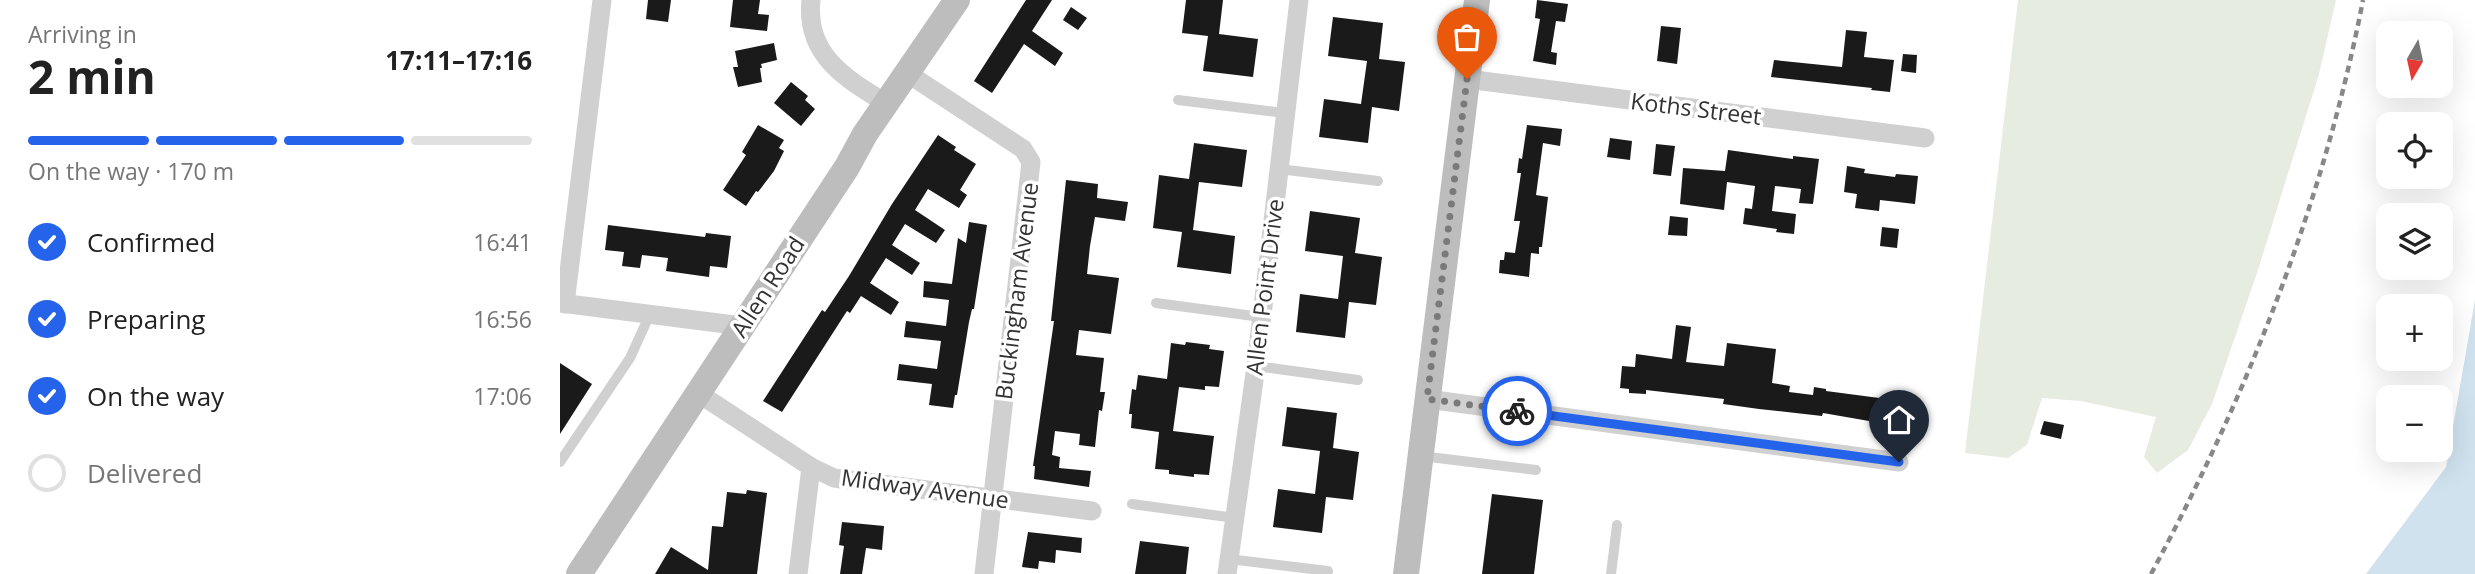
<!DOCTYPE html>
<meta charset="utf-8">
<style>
:root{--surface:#fff;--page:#f6f6f6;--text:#222;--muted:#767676;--line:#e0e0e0;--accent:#2563eb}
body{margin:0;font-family:"Open Sans",sans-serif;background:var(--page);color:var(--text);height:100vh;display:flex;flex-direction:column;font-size:26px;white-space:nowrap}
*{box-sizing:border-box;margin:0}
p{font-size:23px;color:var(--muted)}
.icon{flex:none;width:38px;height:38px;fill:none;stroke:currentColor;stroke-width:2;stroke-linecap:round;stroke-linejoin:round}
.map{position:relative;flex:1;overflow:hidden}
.panel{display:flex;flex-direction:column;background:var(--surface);width:560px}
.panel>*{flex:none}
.needle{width:46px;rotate:189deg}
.tools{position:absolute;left:1816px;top:21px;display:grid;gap:14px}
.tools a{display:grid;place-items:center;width:77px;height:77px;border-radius:14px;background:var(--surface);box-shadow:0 7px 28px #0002;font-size:35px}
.pin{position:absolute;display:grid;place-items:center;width:60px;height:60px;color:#fff;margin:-72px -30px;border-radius:50% 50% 50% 0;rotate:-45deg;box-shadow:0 0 7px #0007}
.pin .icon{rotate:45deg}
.courier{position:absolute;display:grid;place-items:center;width:70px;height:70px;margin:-35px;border:5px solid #2563eb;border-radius:50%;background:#fff;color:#222;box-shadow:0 2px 9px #0007}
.head em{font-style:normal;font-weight:700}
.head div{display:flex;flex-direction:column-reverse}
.head{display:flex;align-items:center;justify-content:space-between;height:119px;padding:0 28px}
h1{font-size:46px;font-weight:700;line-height:52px}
.bar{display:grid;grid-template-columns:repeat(4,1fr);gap:10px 7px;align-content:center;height:84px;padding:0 28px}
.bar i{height:9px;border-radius:5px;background:var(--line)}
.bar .selected{background:var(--accent)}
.bar p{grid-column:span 4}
ol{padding:0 28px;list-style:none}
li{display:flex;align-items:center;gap:21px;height:77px}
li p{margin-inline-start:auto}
li .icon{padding:7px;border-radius:50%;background:var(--accent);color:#fff;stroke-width:4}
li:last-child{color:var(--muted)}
li i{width:38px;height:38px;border:4px solid var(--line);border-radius:50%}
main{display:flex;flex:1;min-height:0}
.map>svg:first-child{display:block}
.green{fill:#e6ecdf}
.water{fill:#cfe2ee}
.building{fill:#1a1a1a}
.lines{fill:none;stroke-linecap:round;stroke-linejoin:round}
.service{stroke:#d0d0d0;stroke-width:10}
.minor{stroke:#d0d0d0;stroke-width:19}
.secondary{stroke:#bdbdbd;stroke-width:26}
.rail{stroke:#888;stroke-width:4.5;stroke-dasharray:7 5;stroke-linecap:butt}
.done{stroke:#7a7a7a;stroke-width:7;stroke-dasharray:0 12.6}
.route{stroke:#2563eb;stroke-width:9}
.labels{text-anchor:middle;stroke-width:7;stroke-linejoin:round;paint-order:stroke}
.street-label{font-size:23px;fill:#333;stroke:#fff}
</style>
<main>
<section class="panel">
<div class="head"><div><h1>2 min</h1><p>Arriving in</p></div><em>17:11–17:16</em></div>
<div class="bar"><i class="selected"></i><i class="selected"></i><i class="selected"></i><i></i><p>On the way · 170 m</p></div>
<ol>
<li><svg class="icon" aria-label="check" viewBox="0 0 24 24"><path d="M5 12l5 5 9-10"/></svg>Confirmed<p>16:41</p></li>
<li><svg class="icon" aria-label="check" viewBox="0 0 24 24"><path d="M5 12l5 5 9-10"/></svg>Preparing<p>16:56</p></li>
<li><svg class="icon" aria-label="check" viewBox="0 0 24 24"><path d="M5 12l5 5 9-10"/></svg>On the way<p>17:06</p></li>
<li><i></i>Delivered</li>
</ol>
</section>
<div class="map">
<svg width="1915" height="574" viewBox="0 0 1915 574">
<rect width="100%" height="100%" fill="#fff"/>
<polygon class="green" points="1458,0 1776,0 1759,74 1698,270 1652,404 1628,450 1597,473 1584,457 1596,417 1521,401 1482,398 1467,445 1448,458 1405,453"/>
<polygon class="water" points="1915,300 1915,574 1806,574 1886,467"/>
<g class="building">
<polygon points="88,0 111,0 108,22 86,19"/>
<polygon points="173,0 200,0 198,14 209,15 207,31 170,27"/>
<polygon points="466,0 492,0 472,31 503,53 495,66 464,44 432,93 414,81"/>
<polygon points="626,0 663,0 659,34 698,39 693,77 643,71 648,36 622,33"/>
<polygon points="977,0 1008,4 1005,22 996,21 991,52 997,53 996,65 973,61 980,19 975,18"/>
<polygon points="511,7 527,18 518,30 503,20"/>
<polygon points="773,17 823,23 819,59 845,62 839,111 812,107 808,143 759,137 764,99 801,104 807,61 768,56"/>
<polygon points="1101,26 1121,28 1117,64 1097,61"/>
<polygon points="1286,30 1307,32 1304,57 1334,60 1330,92 1311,90 1312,88 1211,77 1214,60 1282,67"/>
<polygon points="214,43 217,60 201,64 202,68 200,68 202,82 178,87 173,67 178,67 175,51"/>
<polygon points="1343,54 1357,55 1356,73 1341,71"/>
<polygon points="231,82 248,96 245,100 255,109 241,126 214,103"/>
<polygon points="198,125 224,140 219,148 224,151 214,171 198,192 196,191 186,206 163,190 186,155 182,152"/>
<polygon points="967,125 1002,129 1000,146 983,143 976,195 988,197 982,247 979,247 979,254 971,253 969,277 939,273 940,260 944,260 945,252 955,253 960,221 954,221 961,173 957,173 959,158 962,159"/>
<polygon points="378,135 396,147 394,150 416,164 400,190 407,195 399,208 368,189 355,210 385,230 376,243 345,224 332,245 360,263 352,275 326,258 310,283 339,302 331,315 301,296 290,313 287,311 222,412 203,401 262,310 265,312 289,276 332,204"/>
<polygon points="1050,138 1072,141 1070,160 1047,157"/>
<polygon points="634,143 687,150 682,187 639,182 633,230 675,236 671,274 617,267 622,232 593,228 599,175 629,179"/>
<polygon points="1096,144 1115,146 1111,176 1093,174"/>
<polygon points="1168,150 1233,159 1233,156 1259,159 1253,204 1239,203 1241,189 1215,186 1212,211 1236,214 1234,234 1216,232 1217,229 1183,224 1185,208 1192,209 1195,186 1167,182 1164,210 1120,204 1123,168 1165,171"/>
<polygon points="1287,166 1305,169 1304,173 1335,177 1336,174 1358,176 1355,204 1320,200 1319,211 1295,208 1297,194 1284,192"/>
<polygon points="506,180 538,184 537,198 568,202 565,221 535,217 530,246 527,274 559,278 551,334 519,330 516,355 544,358 540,392 545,392 542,411 539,410 535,447 519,445 520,434 495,431 492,455 500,457 499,468 531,471 529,487 474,479 475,466 473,466 494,321 491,321"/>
<polygon points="750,211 800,218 795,253 822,257 816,305 789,302 785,338 736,332 740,294 778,299 783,256 745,251"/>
<polygon points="1110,216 1128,218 1127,236 1108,235"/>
<polygon points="409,222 427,225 414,309 412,309 409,322 397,395 395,395 393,408 369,405 372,384 337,380 339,364 377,369 381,341 344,337 346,321 386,326 389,300 363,297 364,281 392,284 398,238 406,243"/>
<polygon points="48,225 145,237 146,233 171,236 167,268 150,266 149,277 106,271 108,258 82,255 80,268 62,266 64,252 45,250"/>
<polygon points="1322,227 1339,229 1337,248 1320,246"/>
<polygon points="1116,325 1131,327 1126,362 1164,366 1167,343 1216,349 1212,383 1230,386 1229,392 1253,395 1254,387 1266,389 1266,391 1327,399 1325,420 1309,418 1309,421 1263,413 1262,416 1199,409 1163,404 1164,399 1086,390 1086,394 1069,393 1069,389 1060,388 1062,366 1075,367 1076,354 1112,359"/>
<polygon points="626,342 650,345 649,349 664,351 659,387 645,386 645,390 619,387 613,431 654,436 649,475 634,474 634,477 609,474 609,470 595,469 599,432 571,428 572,414 569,414 572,389 576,390 578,375 607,379 611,343 625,345"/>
<polygon points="0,363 32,384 0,434"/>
<polygon points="727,407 777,413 773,448 799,452 793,500 766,497 762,533 713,527 718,489 755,494 760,451 722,446"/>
<polygon points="1484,421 1504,425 1501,439 1480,434"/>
<polygon points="187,490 207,493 197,574 95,574 111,547 148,570 152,526 163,527 167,492 186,494"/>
<polygon points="932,494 983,500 974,574 922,574"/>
<polygon points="282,522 324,526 322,550 306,548 302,574 280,574 284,546 279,545"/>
<polygon points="468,532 522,538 521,553 496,550 495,563 479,561 478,569 462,567"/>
<polygon points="580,541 629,547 626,574 575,574"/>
</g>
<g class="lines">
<g class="service">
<polyline points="618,100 725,113"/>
<polyline points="719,169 818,181"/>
<polyline points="596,303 701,317"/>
<polyline points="696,366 798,380"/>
<polyline points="861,456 976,470"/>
<polyline points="0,462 70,358 90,314"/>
<polyline points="572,504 675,518"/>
<polyline points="669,559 768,571"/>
<polyline points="1051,574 1057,525"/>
</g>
<g class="minor">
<path d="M 251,0 C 245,55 286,79 326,103"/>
<polyline points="347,73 463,149 471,162 424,574"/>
<polyline points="907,79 1365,138"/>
<polyline points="0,303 182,326"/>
<polyline points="5,304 42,0"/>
<polyline points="138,393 251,467 274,478 532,511"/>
<polyline points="867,399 1339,462"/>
<polyline points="238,574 251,467"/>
<polyline points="667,574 696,366 739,0"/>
</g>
<g class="secondary">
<polyline points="19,574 287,167 305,134 397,0"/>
<polyline points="846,574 917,0"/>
</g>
<path class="rail" d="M 1591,574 C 1688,394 1764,201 1803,0"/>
</g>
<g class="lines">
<polyline class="done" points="907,79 867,399 957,411"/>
<polyline class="route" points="957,411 1339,462"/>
</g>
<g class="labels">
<g class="street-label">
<text transform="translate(1136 109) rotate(7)" y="8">Koths Street</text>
<text transform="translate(208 287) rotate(-57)" y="8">Allen Road</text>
<text transform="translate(705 287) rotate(-83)" y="8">Allen Point Drive</text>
<text transform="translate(457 291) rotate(-83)" y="8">Buckingham Avenue</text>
<text transform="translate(365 489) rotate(8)" y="8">Midway Avenue</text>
</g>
</g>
</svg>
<div class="tools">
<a><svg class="needle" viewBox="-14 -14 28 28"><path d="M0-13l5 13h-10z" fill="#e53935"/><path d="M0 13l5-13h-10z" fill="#767676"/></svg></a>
<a><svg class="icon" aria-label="locate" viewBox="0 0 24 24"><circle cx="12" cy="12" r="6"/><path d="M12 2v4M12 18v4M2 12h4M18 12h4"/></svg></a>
<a><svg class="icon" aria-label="layers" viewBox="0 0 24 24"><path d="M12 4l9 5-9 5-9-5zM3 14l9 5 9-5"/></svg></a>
<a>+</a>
<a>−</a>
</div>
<div class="pin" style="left:907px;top:79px;background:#ea580c"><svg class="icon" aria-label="bag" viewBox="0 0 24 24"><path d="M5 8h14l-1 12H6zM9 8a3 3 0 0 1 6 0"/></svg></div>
<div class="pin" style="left:1339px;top:462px;background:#1f2937"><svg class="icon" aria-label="home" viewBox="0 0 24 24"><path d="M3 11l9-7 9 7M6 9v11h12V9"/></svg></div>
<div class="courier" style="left:957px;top:411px"><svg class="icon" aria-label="bike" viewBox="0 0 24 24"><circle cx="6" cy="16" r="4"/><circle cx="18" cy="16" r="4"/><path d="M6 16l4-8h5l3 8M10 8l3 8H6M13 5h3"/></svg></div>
</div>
</main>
